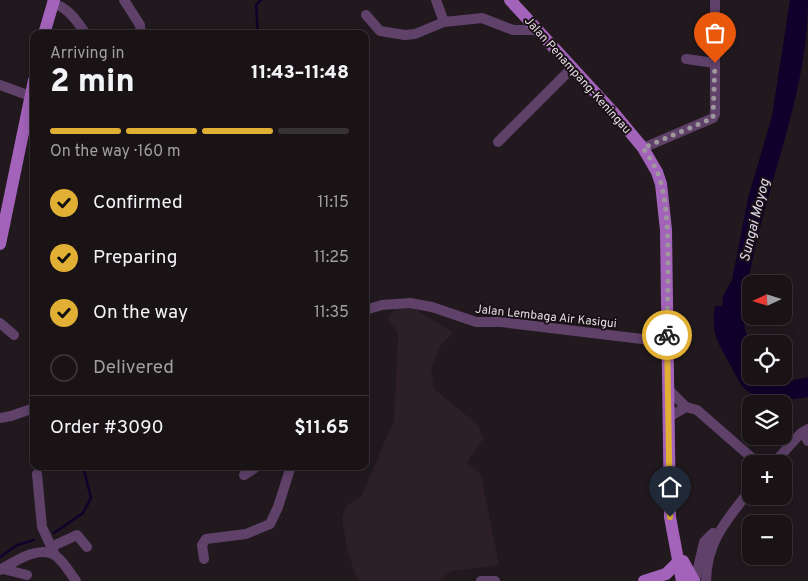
<!DOCTYPE html>
<meta charset="utf-8">
<style>
:root{--surface:#191316;--page:#262023;--text:#f1f3f6;--muted:#9f9ea1;--line:#373235;--accent:#e0af34}
body{margin:0;font-family:Overpass,sans-serif;background:var(--page);color:var(--text);height:100vh;display:flex;flex-direction:column;font-size:19px;white-space:nowrap}
*{box-sizing:border-box;margin:0}
p{font-size:16px;color:var(--muted)}
.icon{flex:none;width:28px;height:28px;fill:none;stroke:currentColor;stroke-width:2;stroke-linecap:round;stroke-linejoin:round}
.map{position:relative;flex:1;overflow:hidden}
.side{position:absolute;left:30px;top:30px;width:339px;height:440px;display:flex;flex-direction:column;background:var(--surface);border-radius:10px;box-shadow:0 2px 12px #0003,0 0 0 1px var(--line)}
.side>*{flex:none}
.needle{width:32px;rotate:266deg}
.controls{position:absolute;left:742px;top:275px;display:grid;gap:10px}
.controls a{display:grid;place-items:center;width:50px;height:50px;border-radius:10px;background:var(--surface);box-shadow:0 2px 12px #0003,0 0 0 1px var(--line);font-size:25px}
.pin{position:absolute;display:grid;place-items:center;width:42px;height:42px;color:#fff;margin:-51px -21px;border-radius:50% 50% 50% 0;rotate:-45deg;box-shadow:0 0 5px #0007}
.pin .icon{rotate:45deg}
.courier{position:absolute;display:grid;place-items:center;width:50px;height:50px;margin:-25px;border:4px solid #e0af34;border-radius:50%;background:#fff;color:#222;box-shadow:0 1px 6px #0007}
.overview em{font-style:normal;font-weight:800}
.overview div{display:flex;flex-direction:column-reverse}
.overview{display:flex;align-items:center;justify-content:space-between;height:85px;padding:0 20px}
h1{font-size:32px;font-weight:800;line-height:38px}
.bar{display:grid;grid-template-columns:repeat(4,1fr);gap:8px 5px;align-content:center;height:60px;padding:0 20px}
.bar i{height:6px;border-radius:4px;background:var(--line)}
.bar .selected{background:var(--accent)}
.bar p{grid-column:span 4}
.line{display:flex;align-items:center;gap:12px;padding:0 20px;border-top:1px solid var(--line)}
.line div{flex:1}
ol{padding:0 20px;list-style:none}
li{display:flex;align-items:center;gap:15px;height:55px}
li p{margin-inline-start:auto}
li .icon{padding:5px;border-radius:50%;background:var(--accent);color:#111;stroke-width:4}
li:last-child{color:var(--muted)}
li i{width:28px;height:28px;border:2px solid var(--line);border-radius:50%}
.map>svg:first-child{display:block}
.built{fill:#2c1f28}
.water{fill:#10002b}
.lines{fill:none;stroke-linecap:round;stroke-linejoin:round}
.stream{stroke:#10002b;stroke-width:2.5}
.minor{stroke:#5f416a;stroke-width:10}
.major{stroke:#a363ba;stroke-width:12}
.done{stroke:#9e989c;stroke-width:5;stroke-dasharray:0 9}
.route{stroke:#e0af34;stroke-width:6}
.labels{text-anchor:middle;stroke-width:4;stroke-linejoin:round;paint-order:stroke}
.street-label{font-size:12px;fill:#e2dce0;stroke:#181015}
.water-label{font-size:14px;font-style:italic;fill:#e0dcf0;stroke:#181015}
</style>
<div class="map">
<svg width="808" height="581" viewBox="0 0 808 581">
<rect width="100%" height="100%" fill="#21191e"/>
<polygon class="built" points="397,307 415,309 453,332 439,347 431,370 434,389 478,425 483,439 467,462 481,475 499,565 451,571 439,581 360,581 356,577 347,548 342,518 346,506 362,495 394,420 398,337 396,329 387,320"/>
<path class="water" d="M 790,0 L 808,0 C 808,109 753,208 744,316 C 743,329 749,338 751,350 C 753,358 751,368 751,376 L 770,376 L 785,382 L 808,377 L 808,397 C 790,400 767,403 750,393 C 740,387 737,377 732,368 C 719,344 710,335 715,306 L 722,306 L 723,296 L 732,280 L 748,198 L 772,116 Z"/>
<g class="lines">
<g class="stream">
<polyline points="258,34 256,5 261,0"/>
<polyline points="54,533 83,513 91,498 83,466"/>
<polyline points="0,557 17,545 34,540"/>
</g>
<g class="minor">
<polyline points="124,0 140,25 141,34"/>
<polyline points="436,0 444,22"/>
<path d="M 52,3 C 69,8 76,20 86,34"/>
<polyline points="366,15 380,31 405,35 415,34 444,22 482,18 513,30 538,30"/>
<polyline points="686,59 715,63"/>
<polyline points="0,85 30,96"/>
<polyline points="498,142 573,67"/>
<polyline points="643,148 713,118 715,114 715,0"/>
<polyline points="365,310 382,305 410,303 432,307 476,322 501,322 667,342"/>
<polyline points="0,323 14,335"/>
<polyline points="668,389 686,407"/>
<polyline points="669,417 686,407 697,410 759,464"/>
<polyline points="0,418 11,416 34,408"/>
<polyline points="803,432 808,441"/>
<polyline points="773,464 800,434 808,429"/>
<polyline points="37,474 42,527 55,555"/>
<polyline points="244,475 258,466"/>
<polyline points="53,546 77,535 87,547"/>
<polyline points="204,559 202,545 206,539 246,534 270,524 278,507 291,466"/>
<polyline points="3,569 27,575"/>
<path d="M 0,570 C 14,562 40,544 56,556 C 64,562 70,573 76,581"/>
<polyline points="481,581 495,581"/>
<polyline points="695,581 704,542 713,533"/>
<path d="M 706,581 C 707,540 727,520 751,489"/>
</g>
<g class="major">
<polyline points="510,0 614,113 643,148 657,172 661,184 666,230 670,517 682,581"/>
<polyline points="44,34 54,0"/>
<polyline points="0,244 34,80"/>
<polyline points="683,561 694,581"/>
<polyline points="644,581 666,574 677,563"/>
</g>
</g>
<g class="lines">
<path class="done" d="M 667,335 C 667,293 673,208 657,171 C 653,163 648,155 643,148 L 713,118 L 715,63"/>
<polyline class="route" points="667,335 670,517"/>
</g>
<g class="labels">
<g class="street-label">
<text transform="translate(578 75) rotate(48)" y="4">Jalan Penampang-Keningau</text>
<text transform="translate(546 316) rotate(6)" y="4">Jalan Lembaga Air Kasigui</text>
</g>
<g class="water-label">
<text transform="translate(754 220) rotate(-76)" y="5">Sungai Moyog</text>
</g>
</g>
</svg>
<div class="controls">
<a><svg class="needle" viewBox="-14 -14 28 28"><path d="M0-13l5 13h-10z" fill="#e53935"/><path d="M0 13l5-13h-10z" fill="#9f9ea1"/></svg></a>
<a><svg class="icon" aria-label="locate" viewBox="0 0 24 24"><circle cx="12" cy="12" r="6"/><path d="M12 2v4M12 18v4M2 12h4M18 12h4"/></svg></a>
<a><svg class="icon" aria-label="layers" viewBox="0 0 24 24"><path d="M12 4l9 5-9 5-9-5zM3 14l9 5 9-5"/></svg></a>
<a>+</a>
<a>−</a>
</div>
<div class="pin" style="left:715px;top:63px;background:#ea580c"><svg class="icon" aria-label="bag" viewBox="0 0 24 24"><path d="M5 8h14l-1 12H6zM9 8a3 3 0 0 1 6 0"/></svg></div>
<div class="pin" style="left:670px;top:517px;background:#1f2937"><svg class="icon" aria-label="home" viewBox="0 0 24 24"><path d="M3 11l9-7 9 7M6 9v11h12V9"/></svg></div>
<div class="courier" style="left:667px;top:335px"><svg class="icon" aria-label="bike" viewBox="0 0 24 24"><circle cx="6" cy="16" r="4"/><circle cx="18" cy="16" r="4"/><path d="M6 16l4-8h5l3 8M10 8l3 8H6M13 5h3"/></svg></div>
<section class="side">
<div class="overview"><div><h1>2 min</h1><p>Arriving in</p></div><em>11:43–11:48</em></div>
<div class="bar"><i class="selected"></i><i class="selected"></i><i class="selected"></i><i></i><p>On the way · 160 m</p></div>
<ol>
<li><svg class="icon" aria-label="check" viewBox="0 0 24 24"><path d="M5 12l5 5 9-10"/></svg>Confirmed<p>11:15</p></li>
<li><svg class="icon" aria-label="check" viewBox="0 0 24 24"><path d="M5 12l5 5 9-10"/></svg>Preparing<p>11:25</p></li>
<li><svg class="icon" aria-label="check" viewBox="0 0 24 24"><path d="M5 12l5 5 9-10"/></svg>On the way<p>11:35</p></li>
<li><i></i>Delivered</li>
</ol>
<div class="line" style="height:65px"><div>Order #3090</div><b>$11.65</b></div>
</section>
</div>
